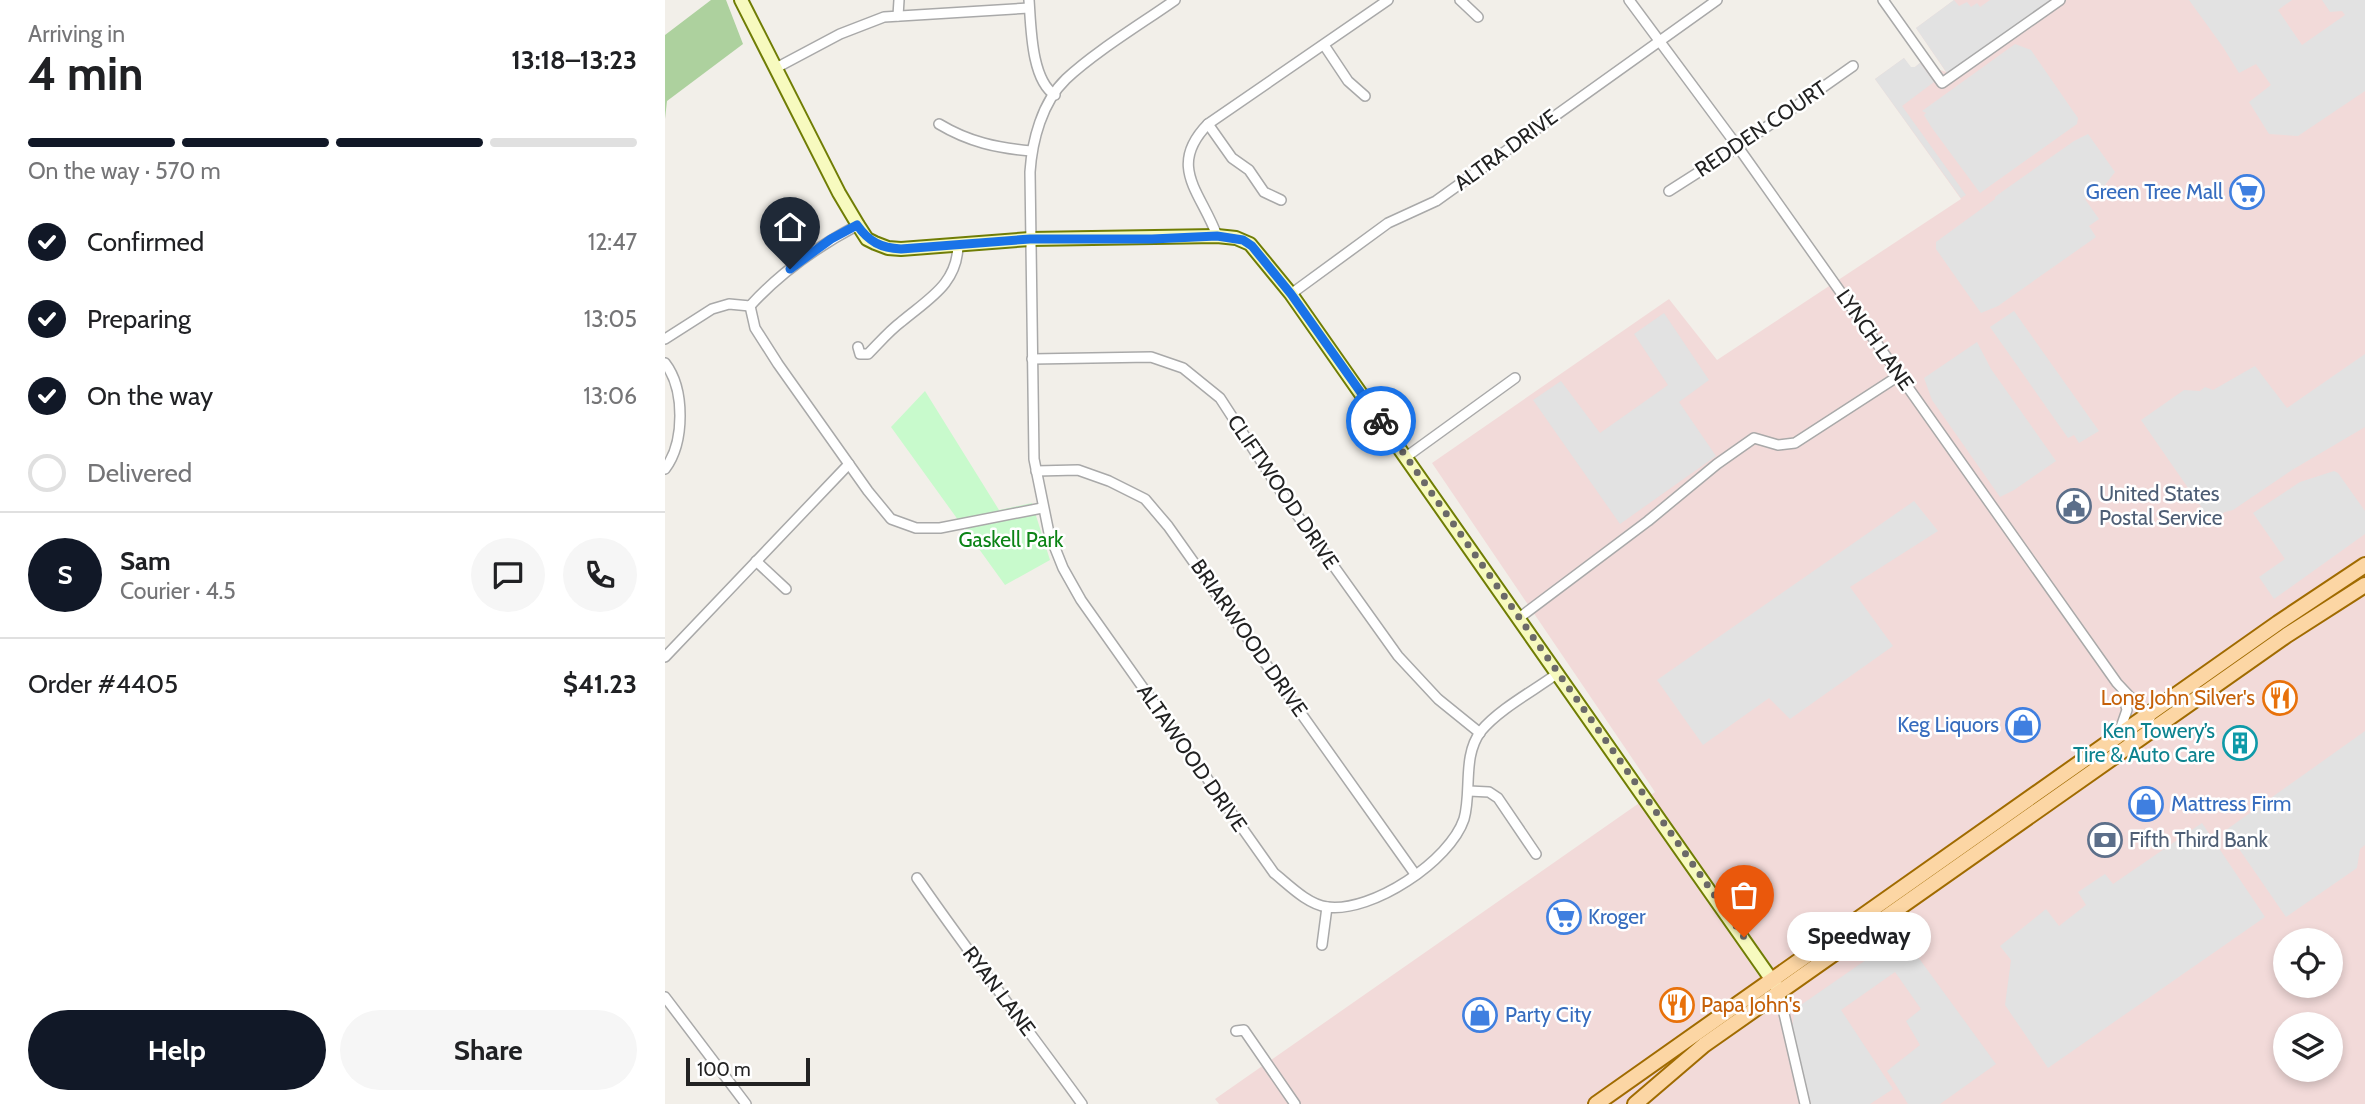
<!DOCTYPE html>
<meta charset="utf-8">
<style>
:root{--surface:#fff;--page:#f6f6f6;--text:#202124;--muted:#757577;--line:#e0e0e0;--accent:#111827}
body{margin:0;font-family:Cabin,sans-serif;background:var(--page);color:var(--text);height:100vh;display:flex;flex-direction:column;font-size:26px;white-space:nowrap}
*{box-sizing:border-box;margin:0}
p{font-size:23px;color:var(--muted)}
.icon{flex:none;width:38px;height:38px;fill:none;stroke:currentColor;stroke-width:2;stroke-linecap:round;stroke-linejoin:round}
.map{position:relative;flex:1;overflow:hidden}
.sheet{display:flex;flex-direction:column;background:var(--surface);width:665px}
.sheet>*{flex:none}
.fabs{position:absolute;left:1608px;top:928px;display:grid;gap:14px}
.fabs a{display:grid;place-items:center;width:70px;height:70px;border-radius:50%;background:var(--surface);box-shadow:0 4px 10px #0003;font-size:35px}
.scale{position:absolute;left:21px;bottom:18px;width:124px;box-sizing:border-box;padding-left:7px;border:4px solid #222;border-top:0;font-size:19px;line-height:24px;white-space:nowrap;color:#222;-webkit-text-stroke:5px #fff;paint-order:stroke}
.pin{position:absolute;display:grid;place-items:center;width:60px;height:60px;color:#fff;margin:-72px -30px;border-radius:50% 50% 50% 0;rotate:-45deg;box-shadow:0 0 7px #0007}
.pin .icon{rotate:45deg}
.courier{position:absolute;display:grid;place-items:center;width:70px;height:70px;margin:-35px;border:5px solid #1a73e8;border-radius:50%;background:#fff;color:#222;box-shadow:0 2px 9px #0007}
.bubble{position:absolute;height:49px;border-radius:24px;background:var(--surface);box-shadow:0 4px 10px #0003;font-size:23px;font-weight:700;line-height:49px;text-align:center}
.head em{font-style:normal;font-weight:700}
.head div{display:flex;flex-direction:column-reverse}
.head{display:flex;align-items:center;justify-content:space-between;height:119px;padding:0 28px}
h1{font-size:46px;font-weight:700;line-height:52px}
.bar{display:grid;grid-template-columns:repeat(4,1fr);gap:10px 7px;align-content:center;height:84px;padding:0 28px}
.bar i{height:9px;border-radius:5px;background:var(--line)}
.bar .on{background:var(--accent)}
.bar p{grid-column:span 4}
.line{display:flex;align-items:center;gap:18px;padding:0 28px;border-top:2px solid var(--line)}
.line div{flex:1}
.round{display:grid;place-items:center;flex:none;width:74px;height:74px;border-radius:37px;background:var(--page)}
ol{padding:0 28px;list-style:none}
li{display:flex;align-items:center;gap:21px;height:77px}
li p{margin-inline-start:auto}
li .icon{padding:7px;border-radius:50%;background:var(--accent);color:#fff;stroke-width:4}
li:last-child{color:var(--muted)}
li i{width:38px;height:38px;border:4px solid var(--line);border-radius:50%}
.primary-button{display:flex;gap:14px;margin-top:auto;padding:14px 28px}
.primary-button a{flex:1;height:80px;border-radius:42px;background:var(--accent);color:#fff;font-size:28px;font-weight:700;line-height:80px;text-align:center}
.primary-button a+a{background:var(--page);color:var(--text)}
main{display:flex;flex:1;min-height:0}
.map>svg:first-child{display:block}
.commercial{fill:#f2dad9;fill-rule:evenodd}
.forest{fill:#add19e}
.park{fill:#c8facc}
.parking{fill:#e2e2e2}
.lines{fill:none;stroke-linecap:round;stroke-linejoin:round}
.minor-casing{stroke:#a9a9a9;stroke-width:12}
.secondary-casing{stroke:#707d05;stroke-width:16}
.primary-casing{stroke:#a06b00;stroke-width:18}
.minor{stroke:#fff;stroke-width:9}
.secondary{stroke:#f7fabf;stroke-width:12}
.primary{stroke:#fcd6a4;stroke-width:14}
.done{stroke:#6b6a68;stroke-width:7;stroke-dasharray:0 12.6}
.route{stroke:#1a73e8;stroke-width:9}
.labels{text-anchor:middle;stroke-width:5;stroke-linejoin:round;paint-order:stroke}
.street-label{font-size:21px;fill:#222;stroke:#fff}
.shop-label{font-size:21px;fill:#366cbe;stroke:#fff;text-anchor:start}
.service-label{font-size:21px;fill:#4e5e75;stroke:#fff;text-anchor:start}
.park-label{font-size:21px;fill:#0c8416;stroke:#fff}
.food-label{font-size:21px;fill:#c56008;stroke:#fff;text-anchor:end}
.culture-label{font-size:21px;fill:#0d838f;stroke:#fff;text-anchor:end}
</style>
<main>
<section class="sheet">
<div class="head"><div><h1>4 min</h1><p>Arriving in</p></div><em>13:18–13:23</em></div>
<div class="bar"><i class="on"></i><i class="on"></i><i class="on"></i><i></i><p>On the way · 570 m</p></div>
<ol>
<li><svg class="icon" aria-label="check" viewBox="0 0 24 24"><path d="M5 12l5 5 9-10"/></svg>Confirmed<p>12:47</p></li>
<li><svg class="icon" aria-label="check" viewBox="0 0 24 24"><path d="M5 12l5 5 9-10"/></svg>Preparing<p>13:05</p></li>
<li><svg class="icon" aria-label="check" viewBox="0 0 24 24"><path d="M5 12l5 5 9-10"/></svg>On the way<p>13:06</p></li>
<li><i></i>Delivered</li>
</ol>
<div class="line" style="height:126px"><b class="round" style="background:var(--accent);color:#fff">S</b><div><b>Sam</b><p>Courier · 4.5</p></div><a class="round"><svg class="icon" aria-label="chat" viewBox="0 0 24 24"><path d="M4 5h16v11H9l-5 4z"/></svg></a><a class="round"><svg class="icon" aria-label="phone" viewBox="0 0 24 24"><path d="M5 4h4l2 5-3 2q2 4 5 5l2-3 5 2v4C11 20 4 13 5 4z"/></svg></a></div>
<div class="line" style="height:91px"><div>Order #4405</div><b>$41.23</b></div>
<div class="primary-button"><a>Help</a><a>Share</a></div>
</section>
<div class="map">
<svg width="1700" height="1104" viewBox="0 0 1700 1104">
<rect width="100%" height="100%" fill="#f2efe9"/>
<path class="commercial" d="M 1289,0 L 1700,0 L 1700,1104 L 554,1104 L 550,1099 L 990,792 L 767,463 L 1004,299 L 1052,360 L 1296,199 L 1210,79 L 1239,58 L 1245,67 L 1250,67 L 1255,63 L 1281,72 L 1251,28 ZM 1620,940 L 1666,940 L 1666,985 L 1620,985 ZM 1620,1024 L 1666,1024 L 1666,1069 L 1620,1069 Z"/>
<polygon class="forest" points="46,0 61,0 78,44 2,101 0,119 0,35"/>
<polygon class="park" points="260,391 334,510 367,503 385,560 340,585 226,427"/>
<g class="parking">
<polygon points="1289,0 1294,6 1302,2 1306,7 1312,3 1315,7 1325,0 1386,0 1282,73 1251,28"/>
<polygon points="1524,0 1627,0 1613,10 1637,45 1680,15 1677,11 1665,12 1657,0 1700,0 1700,91 1633,136 1604,134 1584,102 1606,85 1591,64 1574,73 1558,47"/>
<polygon points="1350,44 1366,50 1408,111 1413,118 1412,124 1315,193 1267,128 1259,115 1261,113 1257,111"/>
<polygon points="1239,58 1246,67 1250,67 1255,63 1269,82 1237,106 1301,195 1296,198 1210,79"/>
<polygon points="1423,134 1450,172 1440,185 1420,199 1434,219 1424,226 1431,237 1333,306 1316,313 1271,249 1271,242 1330,199 1330,197 1338,191 1409,141"/>
<polygon points="1349,311 1434,431 1414,443 1409,435 1403,438 1325,327"/>
<polygon points="999,313 1044,380 1014,402 1051,456 955,524 868,400 896,381 935,433 1003,385 969,334"/>
<polygon points="1312,342 1326,369 1391,461 1349,490 1335,497 1267,400 1259,378"/>
<polygon points="1700,354 1700,427 1627,470 1568,510 1560,512 1546,521 1476,420 1519,390 1535,391 1540,387 1548,390 1590,366 1622,408"/>
<polygon points="1669,471 1673,473 1700,511 1700,534 1609,599 1594,577 1620,559 1588,513 1635,482"/>
<polygon points="1249,501 1273,531 1185,587 1228,646 1125,719 1104,698 1038,745 992,680"/>
<polygon points="1700,731 1700,845 1695,849 1692,868 1621,917 1561,830"/>
<polygon points="1537,823 1600,917 1383,1068 1340,1005 1346,960 1335,946 1381,909 1394,926 1421,905 1413,892 1440,874 1448,884"/>
<polygon points="1237,935 1331,1064 1275,1104 1243,1104 1222,1071 1255,1045 1241,1021 1256,1009 1230,972 1176,1010 1228,1089 1205,1104 1146,1104 1127,1028 1130,1009"/>
</g>
<g class="lines">
<g class="minor-casing">
<g id="minor">
<path d="M 364,0 C 366,26 366,80 390,95"/>
<path d="M 510,0 C 476,24 431,51 401,79 C 377,102 367,141 365,172 L 369,459 L 384,533 L 398,568 L 416,600 L 609,873 C 624,885 642,904 662,907 C 707,913 785,861 799,819 C 807,791 797,756 816,731 C 834,709 870,690 893,673"/>
<polyline points="795,0 813,17"/>
<polyline points="964,0 1073,147 1452,683 1485,718"/>
<polyline points="1218,0 1277,83 1395,0"/>
<polyline points="233,16 234,0"/>
<polyline points="659,45 683,81 700,96"/>
<polyline points="111,68 175,34 219,17 364,8"/>
<path d="M 274,124 C 304,142 332,148 366,151"/>
<polyline points="543,124 567,158 584,170 599,192 616,200"/>
<polyline points="1004,191 1073,147 1188,66"/>
<path d="M 552,236 C 537,193 501,167 543,124 L 723,0"/>
<polyline points="626,294 723,223 771,201 1052,0"/>
<polyline points="85,306 90,328 113,364 203,491 226,519 251,528 275,528 377,508"/>
<path d="M 0,339 L 47,309 L 64,304 L 85,306 C 115,273 153,246 193,225"/>
<path d="M 193,347 L 195,354 L 203,354 C 214,343 224,331 236,322 C 263,299 293,284 293,244"/>
<polyline points="367,359 486,357 518,368 555,398 620,498 733,656 773,699 815,733"/>
<path d="M 0,363 C 20,389 20,442 0,469"/>
<polyline points="741,457 850,378"/>
<polyline points="371,471 413,470 444,481 480,499 503,526 750,874"/>
<polyline points="91,561 121,589"/>
<polyline points="854,618 983,521 1052,464 1089,438 1113,445 1130,443 1235,375"/>
<polyline points="0,657 184,464"/>
<polyline points="1454,733 1462,710 1458,694"/>
<polyline points="804,791 824,792 833,798 871,854"/>
<path d="M 252,878 C 305,955 362,1028 417,1104"/>
<polyline points="657,945 662,907"/>
<polyline points="1114,992 1140,1104"/>
<polyline points="0,997 81,1104"/>
<polyline points="571,1031 579,1030 630,1104"/>
</g>
</g>
<g class="secondary-casing">
<polyline id="secondary" points="76,0 174,193 193,225 202,239 210,243 223,248 236,249 365,239 552,236 571,238 585,244 626,294 1111,986"/>
</g>
<g class="primary-casing">
<g id="primary">
<polyline points="931,1104 1613,623 1700,565"/>
<polyline points="970,1104 1039,1045 1622,635 1700,585"/>
</g>
</g>
<use href="#minor" class="minor"/>
<use href="#secondary" class="secondary"/>
<use href="#primary" class="primary"/>
</g>
<g class="lines">
<polyline class="done" points="716,421 1079,937"/>
<path class="route" d="M 125,269 L 166,239 L 192,225 C 204,242 216,248 236,249 L 365,239 L 487,239 L 552,236 L 578,240 L 587,246 L 626,294 L 716,421"/>
</g>
<defs>
<g id="supermarket-ring" transform="scale(1.75)"><circle r="9.5" fill="#fff" stroke="#3f7fe0" stroke-width="1.5"/><path d="M-6-5.5h2.5l.6 2H6L4.5 2H-2.5L-4.4-4H-6ZM-1.5 3.2a1.3 1.3 0 1 0 .1 0ZM3 3.2a1.3 1.3 0 1 0 .1 0Z" fill="#3f7fe0"/></g>
<g id="civic-ring" transform="scale(1.75)"><circle r="9.5" fill="#fff" stroke="#5c6f8a" stroke-width="1.5"/><path d="M-.6-6.5H3V-4.5H.6V-3L4-1V1h2V6H-6V1h2V-1L-.6-3ZM-1.2 2.5V6h2.4V2.5Z" fill="#5c6f8a"/></g>
<g id="restaurant-ring" transform="scale(1.75)"><circle r="9.5" fill="#fff" stroke="#e8710a" stroke-width="1.5"/><path d="M-5-6h1v4h1v-4h1v4h1v-4h1v5L-1.5 .5V6h-2V.5L-5-1ZM5-6V6H3V1.5H1.5Q1.5-4 5-6Z" fill="#e8710a"/></g>
<g id="shop-ring" transform="scale(1.75)"><circle r="9.5" fill="#fff" stroke="#3f7fe0" stroke-width="1.5"/><path d="M-5-2.5h2.3a2.7 3.5 0 0 1 5.4 0H5L5.5 6h-11ZM-1.5-2.5h3a1.5 2.3 0 0 0-3 0Z" fill="#3f7fe0"/></g>
<g id="building-ring" transform="scale(1.75)"><circle r="9.5" fill="#fff" stroke="#0f9aa8" stroke-width="1.5"/><path d="M-4-6H4V6H1V3H-1V6H-4ZM-2.5-4.3h1.7v1.8h-1.7ZM.8-4.3h1.7v1.8H.8ZM-2.5-1h1.7V.8h-1.7ZM.8-1h1.7V.8H.8Z" fill="#0f9aa8"/></g>
<g id="bank-ring" transform="scale(1.75)"><circle r="9.5" fill="#fff" stroke="#5c6f8a" stroke-width="1.5"/><path d="M-6-4H6V4H-6ZM0-2.3a2.3 2.3 0 1 0 0 4.6a2.3 2.3 0 1 0 0-4.6Z" fill="#5c6f8a"/></g>
</defs>
<g fill-rule="evenodd">
<use href="#supermarket-ring" x="1582" y="192"/>
<use href="#civic-ring" x="1409" y="506"/>
<use href="#restaurant-ring" x="1615" y="698"/>
<use href="#shop-ring" x="1358" y="725"/>
<use href="#building-ring" x="1575" y="743"/>
<use href="#shop-ring" x="1481" y="804"/>
<use href="#bank-ring" x="1440" y="840"/>
<use href="#supermarket-ring" x="899" y="917"/>
<use href="#restaurant-ring" x="1012" y="1005"/>
<use href="#shop-ring" x="815" y="1015"/>
</g>
<g class="labels">
<g class="street-label">
<text transform="translate(1096 129) rotate(-34)" y="7">REDDEN COURT</text>
<text transform="translate(841 150) rotate(-36)" y="7">ALTRA DRIVE</text>
<text transform="translate(1210 340) rotate(55)" y="7">LYNCH LANE</text>
<text transform="translate(618 492) rotate(56)" y="7">CLIFTWOOD DRIVE</text>
<text transform="translate(584 638) rotate(55)" y="7">BRIARWOOD DRIVE</text>
<text transform="translate(527 758) rotate(55)" y="7">ALTAWOOD DRIVE</text>
<text transform="translate(334 991) rotate(53)" y="7">RYAN LANE</text>
</g>
<g class="shop-label">
<text x="1558" y="199" text-anchor="end">Green Tree Mall</text>
<text x="1334" y="732" text-anchor="end">Keg Liquors</text>
<text x="1506" y="811">Mattress Firm</text>
<text x="923" y="924">Kroger</text>
<text x="840" y="1022">Party City</text>
</g>
<g class="service-label">
<text x="1434" y="501">United States<tspan x="1434" dy="24">Postal Service</tspan></text>
<text x="1464" y="847">Fifth Third Bank</text>
</g>
<g class="park-label">
<text x="346" y="547">Gaskell Park</text>
</g>
<g class="food-label">
<text x="1590" y="705">Long John Silver's</text>
<text x="1036" y="1012" text-anchor="start">Papa John's</text>
</g>
<g class="culture-label">
<text x="1550" y="738">Ken Towery’s<tspan x="1550" dy="24">Tire &amp; Auto Care</tspan></text>
</g>
</g>
</svg>
<div class="fabs">
<a><svg class="icon" aria-label="locate" viewBox="0 0 24 24"><circle cx="12" cy="12" r="6"/><path d="M12 2v4M12 18v4M2 12h4M18 12h4"/></svg></a>
<a><svg class="icon" aria-label="layers" viewBox="0 0 24 24"><path d="M12 4l9 5-9 5-9-5zM3 14l9 5 9-5"/></svg></a>
</div>
<div class="scale">100 m</div>
<div class="pin" style="left:1079px;top:937px;background:#ea580c"><svg class="icon" aria-label="bag" viewBox="0 0 24 24"><path d="M5 8h14l-1 12H6zM9 8a3 3 0 0 1 6 0"/></svg></div>
<div class="pin" style="left:125px;top:269px;background:#1f2937"><svg class="icon" aria-label="home" viewBox="0 0 24 24"><path d="M3 11l9-7 9 7M6 9v11h12V9"/></svg></div>
<div class="courier" style="left:716px;top:421px"><svg class="icon" aria-label="bike" viewBox="0 0 24 24"><circle cx="6" cy="16" r="4"/><circle cx="18" cy="16" r="4"/><path d="M6 16l4-8h5l3 8M10 8l3 8H6M13 5h3"/></svg></div>
<div class="bubble" style="left:1122px;top:912px;width:144px">Speedway</div>
</div>
</main>
